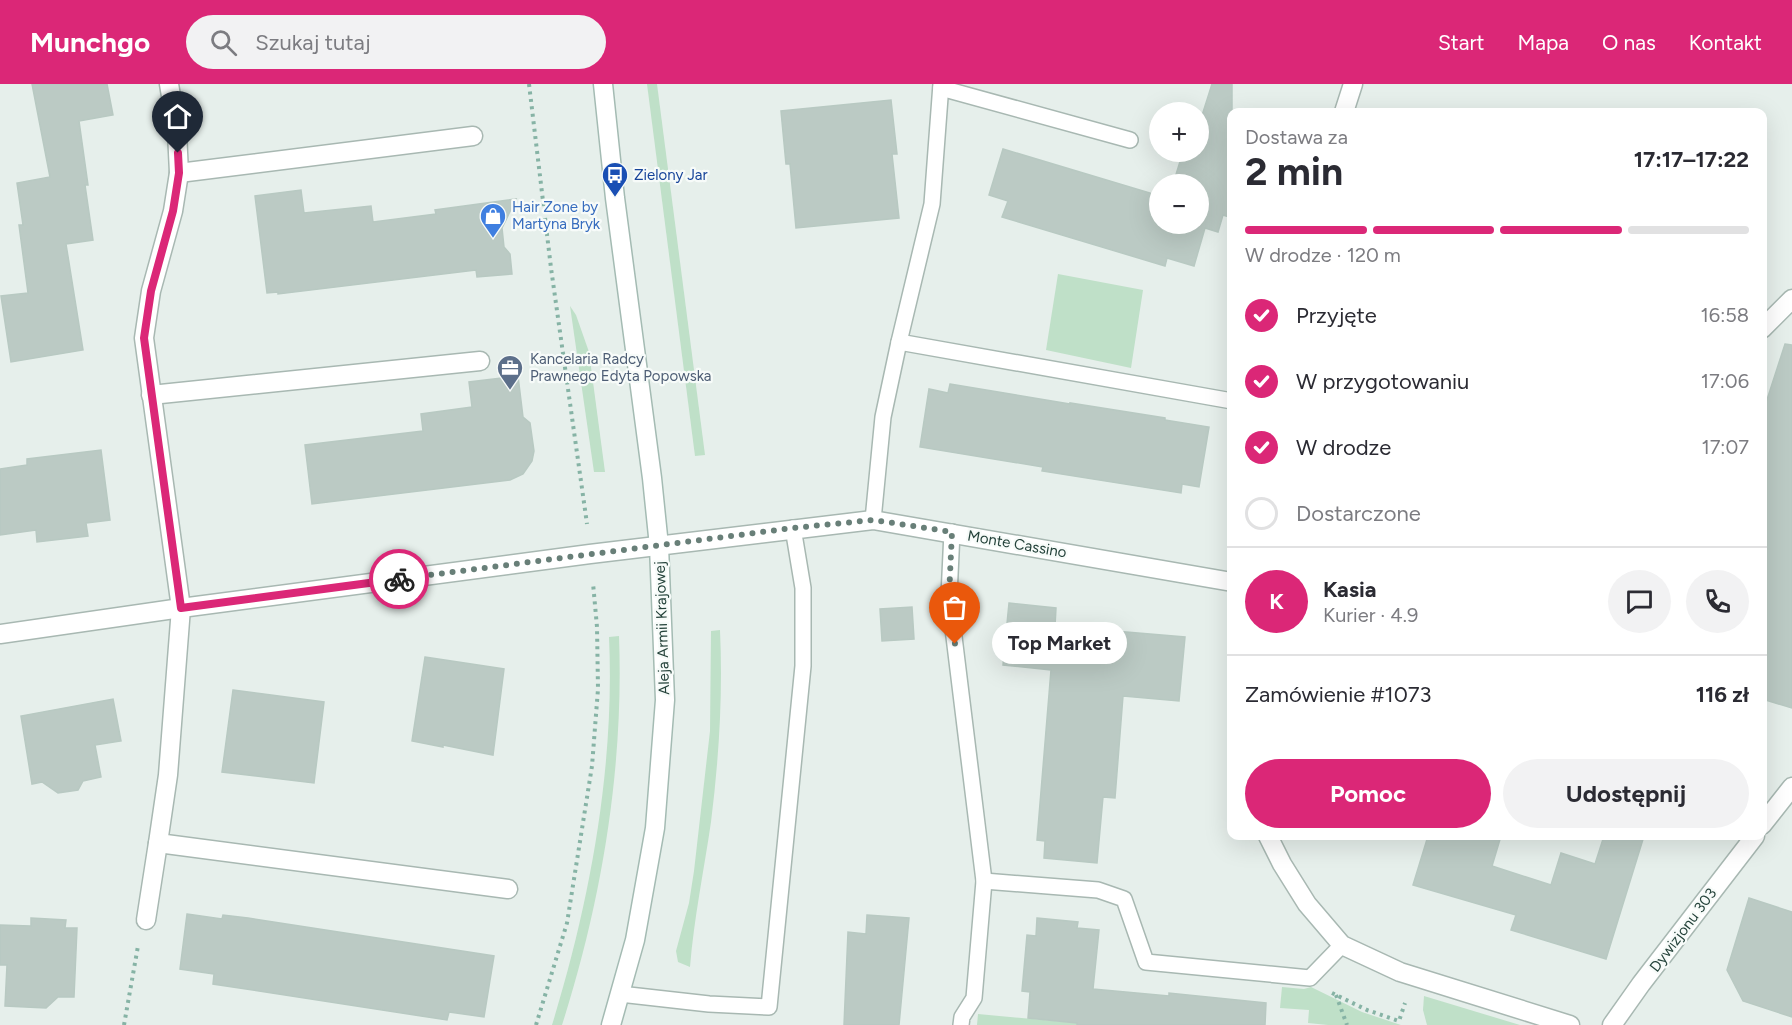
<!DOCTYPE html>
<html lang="pl">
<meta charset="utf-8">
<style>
:root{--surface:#fff;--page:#f2f2f3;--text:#2b2b33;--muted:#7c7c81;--line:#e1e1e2;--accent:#db2777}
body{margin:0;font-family:Figtree,sans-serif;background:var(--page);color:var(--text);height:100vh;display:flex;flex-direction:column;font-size:22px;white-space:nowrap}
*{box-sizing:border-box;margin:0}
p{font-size:20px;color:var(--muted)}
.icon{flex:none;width:33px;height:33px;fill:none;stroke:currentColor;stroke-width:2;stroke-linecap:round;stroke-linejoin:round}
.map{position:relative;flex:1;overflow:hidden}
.drawer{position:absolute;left:1227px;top:24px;width:540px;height:732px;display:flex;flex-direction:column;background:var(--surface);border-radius:12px;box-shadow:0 6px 24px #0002}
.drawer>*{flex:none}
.fabs{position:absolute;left:1149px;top:18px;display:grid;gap:12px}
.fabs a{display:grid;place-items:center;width:60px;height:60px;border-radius:50%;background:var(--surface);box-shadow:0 6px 24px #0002;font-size:30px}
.pin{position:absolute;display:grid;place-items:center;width:51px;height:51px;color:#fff;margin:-62px -26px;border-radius:50% 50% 50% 0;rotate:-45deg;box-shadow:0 0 6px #0007}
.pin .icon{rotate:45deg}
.courier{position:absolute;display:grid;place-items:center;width:60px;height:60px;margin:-30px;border:4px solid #db2777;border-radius:50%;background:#fff;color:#222;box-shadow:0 2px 8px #0007}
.bubble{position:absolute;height:42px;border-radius:21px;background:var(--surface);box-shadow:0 6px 24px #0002;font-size:20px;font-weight:700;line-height:42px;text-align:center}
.head em{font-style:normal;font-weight:700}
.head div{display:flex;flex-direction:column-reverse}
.head{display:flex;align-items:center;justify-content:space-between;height:102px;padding:0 18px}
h1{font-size:39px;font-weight:700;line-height:45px}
.bar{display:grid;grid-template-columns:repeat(4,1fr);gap:9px 6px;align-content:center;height:72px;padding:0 18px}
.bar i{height:8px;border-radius:4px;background:var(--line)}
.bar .on{background:var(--accent)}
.bar p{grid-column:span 4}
.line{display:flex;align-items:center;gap:15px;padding:0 18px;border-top:2px solid var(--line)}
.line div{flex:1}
.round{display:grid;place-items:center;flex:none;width:63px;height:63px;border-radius:32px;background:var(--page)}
ol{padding:0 18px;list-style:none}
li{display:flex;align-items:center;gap:18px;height:66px}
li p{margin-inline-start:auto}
li .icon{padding:6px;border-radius:50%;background:var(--accent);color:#fff;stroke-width:4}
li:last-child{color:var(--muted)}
li i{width:33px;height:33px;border:3px solid var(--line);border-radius:50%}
.cta{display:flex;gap:12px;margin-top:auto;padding:12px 18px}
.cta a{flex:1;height:69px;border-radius:36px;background:var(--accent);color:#fff;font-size:24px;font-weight:700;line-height:69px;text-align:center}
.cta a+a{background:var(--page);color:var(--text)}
header{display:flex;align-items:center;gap:36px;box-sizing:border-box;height:84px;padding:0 30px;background:var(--accent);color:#fff}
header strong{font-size:28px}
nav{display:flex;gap:33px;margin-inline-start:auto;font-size:21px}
.search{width:420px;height:54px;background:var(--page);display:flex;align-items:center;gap:15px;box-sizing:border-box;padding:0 21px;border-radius:33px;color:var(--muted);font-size:22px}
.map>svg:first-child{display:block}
.green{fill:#bfe0c8}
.building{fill:#bbcac4;stroke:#b8c9c2;stroke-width:1.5}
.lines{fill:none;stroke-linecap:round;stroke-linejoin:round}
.lane-casing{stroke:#a8b8b2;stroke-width:18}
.street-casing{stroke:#a8b8b2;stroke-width:21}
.secondary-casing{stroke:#a4bbb3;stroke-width:21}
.path{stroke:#86b3a5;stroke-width:4;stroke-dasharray:3 4.5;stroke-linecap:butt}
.lane{stroke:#fff;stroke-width:15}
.street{stroke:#fff;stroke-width:18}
.secondary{stroke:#fff;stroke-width:18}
.done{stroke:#687f78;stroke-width:6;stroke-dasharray:0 10.8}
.route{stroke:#db2777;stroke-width:8}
.labels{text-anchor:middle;stroke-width:4.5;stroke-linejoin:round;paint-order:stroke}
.transit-label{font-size:15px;fill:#164399;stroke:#f7fbf9;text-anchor:start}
.shop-label{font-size:15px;fill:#366cbe;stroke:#f7fbf9;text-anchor:start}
.service-label{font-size:15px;fill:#4e5e75;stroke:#f7fbf9;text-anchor:start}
.street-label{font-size:15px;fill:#24423a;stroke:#f7fbf9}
</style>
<header>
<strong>Munchgo</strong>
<div class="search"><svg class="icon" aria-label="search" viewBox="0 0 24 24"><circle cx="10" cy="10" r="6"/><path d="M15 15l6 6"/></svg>Szukaj tutaj</div>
<nav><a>Start</a><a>Mapa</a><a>O nas</a><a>Kontakt</a></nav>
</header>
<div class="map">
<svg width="1792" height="941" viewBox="0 0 1792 941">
<rect width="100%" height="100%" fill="#e6efeb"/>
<g class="green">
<polygon points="647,0 657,0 705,371 695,372"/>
<polygon points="1058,190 1143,206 1131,284 1046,266"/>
<polygon points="570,222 576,231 589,268 605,388 594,388"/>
<path d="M 720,546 C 723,610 719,674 711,738 C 704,786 694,834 690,883 L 678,878 L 676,867 L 689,819 L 694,787 L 710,647 L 711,547 Z"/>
<path d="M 619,552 C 624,683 602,816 562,941 L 552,941 C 590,818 615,682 609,553 Z"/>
<polygon points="1282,903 1304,905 1311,903 1362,928 1401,941 1328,941 1308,939 1309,926 1280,924"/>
<polygon points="1424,912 1520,941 1427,941 1423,926"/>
<polygon points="978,930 1077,939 1077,941 977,941"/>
</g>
<g class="building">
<polygon points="32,0 107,0 113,31 79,37 88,101 85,101 93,156 66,160 83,266 11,278 1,212 28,209 19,141 23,141 17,99 50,93"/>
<polygon points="1212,0 1232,0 1232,134 1223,131 1218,148 1205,144 1194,182 1167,174 1165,182 1002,133 1008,117 989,111 1003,65 1160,112 1160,140 1198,140 1198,100 1173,100 1183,68 1198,68 1198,44"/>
<polygon points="891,16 897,70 892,70 899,134 796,144 790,80 786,80 781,27"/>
<polygon points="301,106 304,129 371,122 373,138 436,130 435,126 516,115 502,144 504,163 510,170 512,190 477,193 476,186 278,210 278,208 267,209 255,112"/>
<polygon points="1785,260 1792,261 1792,624 1762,615 1762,331"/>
<polygon points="518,292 523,333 530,339 534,367 532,377 523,390 510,396 312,420 305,361 423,347 421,330 472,323 469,298"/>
<polygon points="950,300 1070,320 1070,319 1165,334 1165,336 1209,343 1199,403 1182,400 1181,409 1042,387 1043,383 920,363 929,305 948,309"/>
<polygon points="101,366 110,436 86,439 88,452 37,458 36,446 0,451 0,385 27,381 27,375"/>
<polygon points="1009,519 1056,524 1055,542 1185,553 1179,617 1123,612 1115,714 1103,713 1097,779 1044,774 1045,757 1037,756 1051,586 1003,581"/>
<polygon points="912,523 914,555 882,557 880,525"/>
<polygon points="425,573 504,585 493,671 443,661 443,663 412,657"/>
<polygon points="233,606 324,618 314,699 222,688"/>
<polygon points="113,615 121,657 95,661 101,693 83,697 78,706 58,709 42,698 32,700 21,632"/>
<polygon points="1428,752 1501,752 1492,782 1551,801 1561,769 1595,780 1604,752 1644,752 1606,875 1511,846 1516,831 1413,801"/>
<polygon points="1749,814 1792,828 1792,933 1743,917 1727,886"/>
<polygon points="187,830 222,835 223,831 248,834 494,872 484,933 449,928 447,936 213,900 214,890 180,885"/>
<polygon points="867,831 909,834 899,941 844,941 848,848 866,850"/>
<polygon points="31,834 66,836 65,844 77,844 74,913 58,913 46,924 5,922 7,881 0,881 0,841 31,842"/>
<polygon points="1037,834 1078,838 1077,844 1099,846 1093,905 1169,912 1169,909 1266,919 1265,941 1077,941 1077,939 1028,934 1030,908 1022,907 1027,851 1036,852"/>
</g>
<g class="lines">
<g class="lane-casing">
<g id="lane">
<polyline points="941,4 1130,56"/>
<polyline points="899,258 1232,317"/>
<polyline points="873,436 883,333 899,258 932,120 941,0"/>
<polyline points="952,448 949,512 984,797 974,914 962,933 961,941"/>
<polyline points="984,797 1098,806 1124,815 1146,878 1310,894 1342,861"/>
<polyline points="620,910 709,920 769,923 803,582 803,504 793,444"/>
</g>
</g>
<g class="street-casing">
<g id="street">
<polyline points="169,0 177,48 179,89 173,127 151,207 144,254 181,524 168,691 158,759 508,805"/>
<polyline points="1344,28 1353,0"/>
<polyline points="179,89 473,52"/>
<polyline points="1762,245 1792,215"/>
<polyline points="151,311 480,277"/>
<polyline points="0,550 181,524 590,470 873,436 1232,498"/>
<polyline points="1762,741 1792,703"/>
<polyline points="1268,752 1282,780 1307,820 1342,861 1400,888 1570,941"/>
<polyline points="146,836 158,759"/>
<polyline points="1612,941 1641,900 1755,752"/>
</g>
</g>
<g class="secondary-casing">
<polyline id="secondary" points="603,0 615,114 652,394 659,462 665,616 655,744 635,856 611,941"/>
</g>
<g class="path">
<polyline points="529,0 551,184 587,440"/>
<polyline points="1332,909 1367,926 1399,937 1405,919"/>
<polyline points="1336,911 1347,941"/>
<polyline points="124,941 138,862"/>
<polyline points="536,941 567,839 592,682 598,605 597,543 593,499"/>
</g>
<use href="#lane" class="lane"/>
<use href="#street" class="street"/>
<use href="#secondary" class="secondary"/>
</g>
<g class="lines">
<polyline class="done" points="399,495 793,444 873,436 952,448 949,512 955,560"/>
<polyline class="route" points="178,69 179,89 173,127 151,207 144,254 181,524 399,495"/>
</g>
<defs>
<g id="bus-pin" transform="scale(1.35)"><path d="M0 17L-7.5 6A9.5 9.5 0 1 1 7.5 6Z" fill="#1a4fb4" stroke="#f7fbf9"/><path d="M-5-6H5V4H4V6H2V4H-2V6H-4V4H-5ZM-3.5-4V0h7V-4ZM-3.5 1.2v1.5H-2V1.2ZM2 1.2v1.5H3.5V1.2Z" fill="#fff"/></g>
<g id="shop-pin" transform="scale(1.35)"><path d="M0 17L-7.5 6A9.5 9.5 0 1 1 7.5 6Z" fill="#3f7fe0" stroke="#f7fbf9"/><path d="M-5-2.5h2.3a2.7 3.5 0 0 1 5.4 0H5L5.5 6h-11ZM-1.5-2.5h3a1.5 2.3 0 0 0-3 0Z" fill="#fff"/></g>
<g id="office-pin" transform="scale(1.35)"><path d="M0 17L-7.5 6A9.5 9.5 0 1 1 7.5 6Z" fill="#5c6f8a" stroke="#f7fbf9"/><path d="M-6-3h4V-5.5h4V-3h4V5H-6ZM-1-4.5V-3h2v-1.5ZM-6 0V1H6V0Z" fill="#fff"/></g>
</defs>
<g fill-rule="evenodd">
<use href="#bus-pin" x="615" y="91"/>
<use href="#shop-pin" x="493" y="132"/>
<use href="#office-pin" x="510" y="284"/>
</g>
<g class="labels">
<g class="transit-label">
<text x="634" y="96">Zielony Jar</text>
</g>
<g class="shop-label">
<text x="512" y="128">Hair Zone by<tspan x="512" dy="17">Martyna Bryk</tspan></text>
</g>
<g class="service-label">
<text x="530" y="280">Kancelaria Radcy<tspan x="530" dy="17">Prawnego Edyta Popowska</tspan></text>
</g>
<g class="street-label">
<text transform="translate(1017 460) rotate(10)" y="5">Monte Cassino</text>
<text transform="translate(662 544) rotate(-92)" y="5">Aleja Armii Krajowej</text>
<text transform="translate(1683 846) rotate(-53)" y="5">Dywizjonu 303</text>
</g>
</g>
</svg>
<div class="fabs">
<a>+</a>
<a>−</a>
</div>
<div class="pin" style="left:955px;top:560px;background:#ea580c"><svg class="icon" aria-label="bag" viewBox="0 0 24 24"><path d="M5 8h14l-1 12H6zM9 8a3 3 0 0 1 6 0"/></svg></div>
<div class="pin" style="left:178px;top:69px;background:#1f2937"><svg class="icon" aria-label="home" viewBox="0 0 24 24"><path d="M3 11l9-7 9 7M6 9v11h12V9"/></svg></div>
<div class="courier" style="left:399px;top:495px"><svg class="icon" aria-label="bike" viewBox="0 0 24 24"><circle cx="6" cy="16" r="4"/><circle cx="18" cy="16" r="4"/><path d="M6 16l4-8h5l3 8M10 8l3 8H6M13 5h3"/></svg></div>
<div class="bubble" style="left:992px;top:538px;width:135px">Top Market</div>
<section class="drawer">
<div class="head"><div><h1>2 min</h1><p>Dostawa za</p></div><em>17:17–17:22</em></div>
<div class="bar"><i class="on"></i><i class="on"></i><i class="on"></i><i></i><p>W drodze · 120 m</p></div>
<ol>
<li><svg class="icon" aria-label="check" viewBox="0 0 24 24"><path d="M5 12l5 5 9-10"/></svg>Przyjęte<p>16:58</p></li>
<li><svg class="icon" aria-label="check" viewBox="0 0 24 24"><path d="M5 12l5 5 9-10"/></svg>W przygotowaniu<p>17:06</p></li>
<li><svg class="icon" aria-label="check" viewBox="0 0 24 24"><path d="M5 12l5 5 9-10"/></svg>W drodze<p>17:07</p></li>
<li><i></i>Dostarczone</li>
</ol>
<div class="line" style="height:108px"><b class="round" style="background:var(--accent);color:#fff">K</b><div><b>Kasia</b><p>Kurier · 4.9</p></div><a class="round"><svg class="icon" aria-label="chat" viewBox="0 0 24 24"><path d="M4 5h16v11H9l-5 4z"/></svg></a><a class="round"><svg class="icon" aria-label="phone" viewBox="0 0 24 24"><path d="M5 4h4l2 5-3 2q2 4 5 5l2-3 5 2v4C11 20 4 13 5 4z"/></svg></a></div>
<div class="line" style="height:78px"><div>Zamówienie #1073</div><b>116 zł</b></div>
<div class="cta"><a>Pomoc</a><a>Udostępnij</a></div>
</section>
</div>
